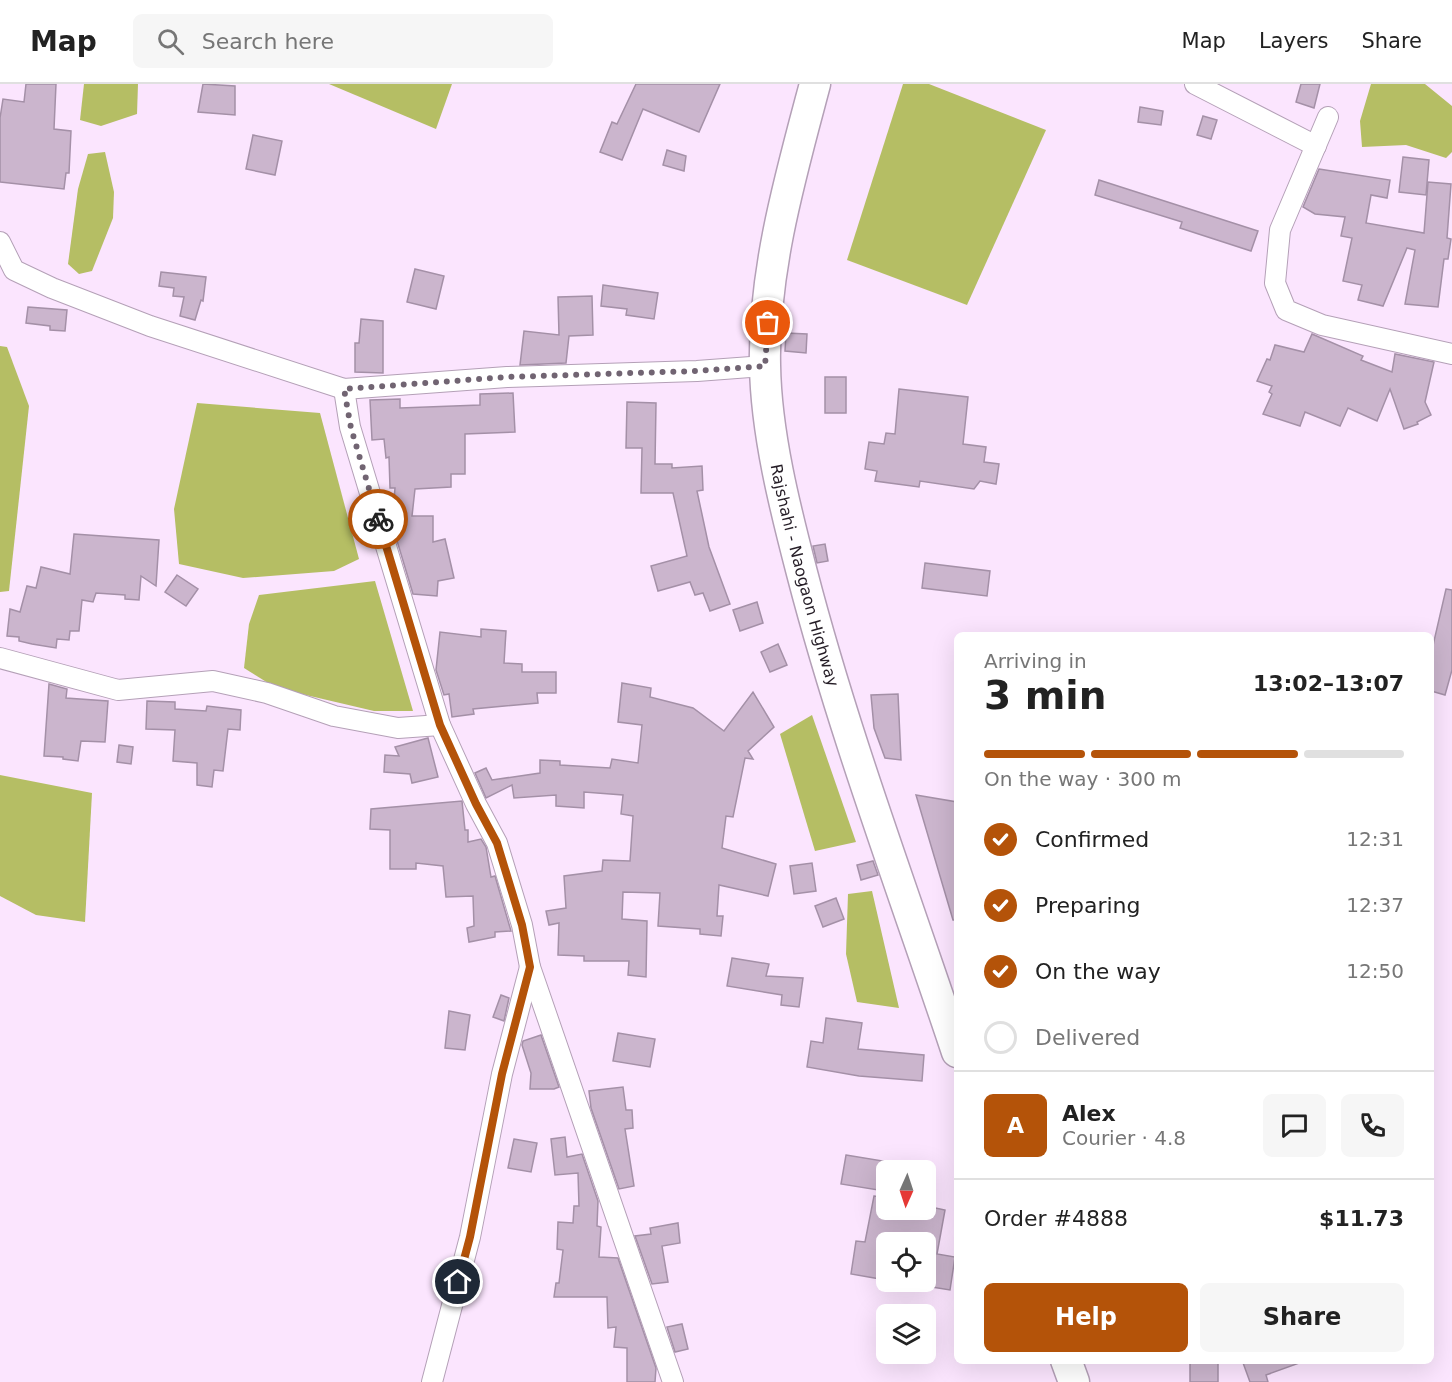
<!DOCTYPE html>
<meta charset="utf-8">
<style>
:root{--surface:#fff;--page:#f6f6f6;--text:#222;--muted:#767676;--line:#e0e0e0;--accent:#b45309}
body{margin:0;font-family:"DejaVu Sans",sans-serif;background:var(--page);color:var(--text);height:100vh;display:flex;flex-direction:column;font-size:22px;white-space:nowrap}
*{box-sizing:border-box;margin:0}
p{font-size:20px;color:var(--muted)}
.icon{flex:none;width:33px;height:33px;fill:none;stroke:currentColor;stroke-width:2;stroke-linecap:round;stroke-linejoin:round}
.map{position:relative;flex:1;overflow:hidden}
.details{position:absolute;left:954px;top:548px;width:480px;height:732px;display:flex;flex-direction:column;background:var(--surface);border-radius:9px;box-shadow:0 6px 24px #0002}
.details>*{flex:none}
.needle{width:39px;rotate:183deg}
.tools{position:absolute;left:876px;top:1076px;display:grid;gap:12px}
.tools a{display:grid;place-items:center;width:60px;height:60px;border-radius:9px;background:var(--surface);box-shadow:0 6px 24px #0002;font-size:30px}
.pin{position:absolute;display:grid;place-items:center;width:51px;height:51px;color:#fff;margin:-26px;border:3px solid #fff;border-radius:50%;box-shadow:0 2px 6px #0007}
.courier{position:absolute;display:grid;place-items:center;width:60px;height:60px;margin:-30px;border:4px solid #b45309;border-radius:50%;background:#fff;color:#222;box-shadow:0 2px 8px #0007}
.overview em{font-style:normal;font-weight:700}
.overview div{display:flex;flex-direction:column-reverse}
.overview{display:flex;align-items:center;justify-content:space-between;height:102px;padding:0 30px}
h1{font-size:39px;font-weight:700;line-height:45px}
.bar{display:grid;grid-template-columns:repeat(4,1fr);gap:9px 6px;align-content:center;height:72px;padding:0 30px}
.bar i{height:8px;border-radius:4px;background:var(--line)}
.bar .active{background:var(--accent)}
.bar p{grid-column:span 4}
.line{display:flex;align-items:center;gap:15px;padding:0 30px;border-top:2px solid var(--line)}
.line div{flex:1}
.round{display:grid;place-items:center;flex:none;width:63px;height:63px;border-radius:9px;background:var(--page)}
ol{padding:0 30px;list-style:none}
li{display:flex;align-items:center;gap:18px;height:66px}
li p{margin-inline-start:auto}
li .icon{padding:6px;border-radius:50%;background:var(--accent);color:#fff;stroke-width:4}
li:last-child{color:var(--muted)}
li i{width:33px;height:33px;border:3px solid var(--line);border-radius:50%}
.cta{display:flex;gap:12px;margin-top:auto;padding:12px 30px}
.cta a{flex:1;height:69px;border-radius:9px;background:var(--accent);color:#fff;font-size:24px;font-weight:700;line-height:69px;text-align:center}
.cta a+a{background:var(--page);color:var(--text)}
header{display:flex;align-items:center;gap:36px;box-sizing:border-box;height:84px;padding:0 30px;background:var(--surface);border-bottom:2px solid var(--line)}
header strong{font-size:28px}
nav{display:flex;gap:33px;margin-inline-start:auto;font-size:21px}
.search{width:420px;height:54px;background:var(--page);display:flex;align-items:center;gap:15px;box-sizing:border-box;padding:0 21px;border-radius:9px;color:var(--muted);font-size:22px}
.map>svg:first-child{display:block}
.water{fill:#b5be64}
.building{fill:#cbb5cd;stroke:#a490a7;stroke-width:1.5}
.lines{fill:none;stroke-linecap:round;stroke-linejoin:round}
.street-casing{stroke:#b4a0b7;stroke-width:22}
.primary-casing{stroke:#b4a0b7;stroke-width:33}
.street{stroke:#fff;stroke-width:20}
.primary{stroke:#fff;stroke-width:30}
.done{stroke:#716472;stroke-width:6;stroke-dasharray:0 10.8}
.route{stroke:#b45309;stroke-width:8}
.labels{text-anchor:middle;stroke-width:4.5;stroke-linejoin:round;paint-order:stroke}
.street-label{font-size:16px;fill:#261e27;stroke:#fbe5fe}
</style>
<header>
<strong>Map</strong>
<div class="search"><svg class="icon" aria-label="search" viewBox="0 0 24 24"><circle cx="10" cy="10" r="6"/><path d="M15 15l6 6"/></svg>Search here</div>
<nav><a>Map</a><a>Layers</a><a>Share</a></nav>
</header>
<div class="map">
<svg width="1452" height="1298" viewBox="0 0 1452 1298">
<rect width="100%" height="100%" fill="#fbe5fe"/>
<g class="water">
<polygon points="84,0 138,0 137,30 101,42 80,36"/>
<polygon points="329,0 452,0 436,45"/>
<polygon points="903,0 929,0 1046,46 967,221 847,176"/>
<polygon points="1371,0 1425,0 1452,22 1452,68 1446,74 1406,61 1362,63 1360,37"/>
<polygon points="105,68 114,108 113,134 92,187 79,190 68,180 78,105 88,70"/>
<polygon points="0,262 7,263 29,322 9,507 0,508"/>
<polygon points="197,319 320,329 359,475 334,487 243,494 179,480 174,425"/>
<polygon points="375,497 413,627 374,627 276,604 244,584 249,540 259,511"/>
<polygon points="812,631 856,758 815,767 780,650"/>
<polygon points="0,691 92,709 85,838 36,831 0,812"/>
<polygon points="872,807 899,924 857,918 846,870 848,810"/>
</g>
<g class="building">
<polygon points="26,0 56,0 54,45 71,47 69,89 66,89 64,105 0,98 0,34 3,15 24,18"/>
<polygon points="203,0 235,2 235,31 198,28"/>
<polygon points="636,0 720,0 699,48 643,25 622,76 600,68 612,38 617,40"/>
<polygon points="1301,0 1320,0 1314,24 1296,18"/>
<polygon points="1140,23 1163,27 1161,41 1138,38"/>
<polygon points="1203,32 1217,36 1211,55 1197,51"/>
<polygon points="253,51 282,57 275,91 246,85"/>
<polygon points="667,66 686,72 684,87 663,81"/>
<polygon points="1403,73 1429,76 1426,111 1399,108"/>
<polygon points="1319,85 1390,96 1387,114 1371,111 1366,139 1424,149 1428,98 1451,100 1447,154 1451,155 1448,175 1444,175 1438,223 1405,220 1415,166 1407,164 1383,222 1358,216 1362,201 1343,197 1352,154 1341,152 1345,133 1315,130 1303,123"/>
<polygon points="1099,96 1258,147 1251,167 1180,144 1182,138 1095,111"/>
<polygon points="415,185 444,192 436,225 407,218"/>
<polygon points="161,188 206,193 203,217 201,216 195,236 180,232 184,213 173,212 174,204 159,202"/>
<polygon points="603,201 658,209 654,235 626,231 627,225 601,222"/>
<polygon points="592,212 593,251 569,252 566,279 520,281 524,247 559,251 558,213"/>
<polygon points="28,223 67,226 65,247 50,246 50,242 26,239"/>
<polygon points="361,235 383,237 383,289 355,288 355,259 359,259"/>
<polygon points="786,249 807,250 806,269 785,267"/>
<polygon points="1312,250 1363,272 1361,276 1392,288 1395,270 1434,278 1425,318 1431,331 1417,338 1418,340 1404,345 1390,305 1377,337 1348,324 1340,342 1305,328 1300,342 1263,330 1272,310 1269,308 1272,302 1257,297 1267,275 1270,276 1275,261 1304,268"/>
<rect x="825" y="293" width="21" height="36"/>
<polygon points="899,305 968,313 963,360 986,363 984,378 999,380 996,400 980,397 974,405 920,397 919,403 875,397 877,387 865,385 869,358 884,360 886,349 895,350"/>
<polygon points="513,309 515,348 465,350 465,390 451,390 451,403 415,405 412,432 433,432 433,458 445,455 454,494 438,497 437,512 413,510 392,440 395,404 390,404 389,373 386,374 384,355 372,356 370,316 400,315 400,324 480,321 480,310"/>
<polygon points="627,318 656,319 655,380 672,380 672,384 702,382 703,406 697,407 709,463 730,520 710,527 703,509 695,511 690,498 658,507 651,482 687,472 673,409 641,409 642,364 626,364"/>
<polygon points="74,450 159,456 156,502 141,492 139,516 125,515 125,511 96,509 93,518 82,516 79,547 70,547 69,556 57,555 56,564 32,560 19,557 19,553 7,552 10,525 20,528 27,502 36,504 41,483 70,490"/>
<polygon points="825,460 828,477 817,479 813,462"/>
<polygon points="925,479 990,487 987,512 922,504"/>
<polygon points="177,491 198,505 186,522 165,508"/>
<polygon points="1446,505 1452,506 1452,586 1445,611 1431,607 1431,570"/>
<polygon points="757,518 763,539 740,547 733,526"/>
<polygon points="481,545 506,547 504,579 522,580 522,588 556,588 556,609 537,609 538,619 473,625 474,630 452,633 449,610 444,611 436,586 440,548 481,553"/>
<polygon points="778,560 787,581 770,588 761,568"/>
<polygon points="622,599 651,604 650,613 693,624 724,647 753,608 774,643 748,667 753,675 745,674 733,733 726,732 722,764 776,780 768,812 719,801 717,832 723,832 721,852 700,850 700,845 658,842 660,809 623,808 622,835 647,837 646,893 628,891 629,877 584,877 584,872 558,871 559,839 549,841 546,827 566,824 564,792 602,787 603,776 630,777 633,732 621,730 623,711 584,708 584,724 556,722 556,711 514,714 512,701 486,714 475,689 486,684 492,696 540,689 540,676 560,677 560,681 610,684 612,675 638,679 642,641 618,638"/>
<polygon points="49,600 67,605 66,614 108,617 105,658 81,657 78,677 63,675 63,673 44,672"/>
<polygon points="898,610 901,676 885,674 874,644 871,611"/>
<polygon points="147,617 175,618 175,625 206,627 207,622 241,626 240,646 228,645 223,687 214,686 212,703 197,701 197,679 173,677 175,646 146,645"/>
<polygon points="428,654 438,693 412,699 410,690 384,688 385,671 399,672 395,663"/>
<polygon points="119,661 133,663 131,680 117,678"/>
<polygon points="916,711 957,718 957,836 953,836"/>
<polygon points="462,717 465,746 468,746 468,758 481,755 486,763 491,793 495,792 511,847 495,848 495,853 469,858 467,844 474,842 473,812 446,813 443,782 416,779 416,785 390,785 390,746 370,745 371,725"/>
<polygon points="873,777 878,791 861,796 857,781"/>
<polygon points="812,779 816,807 794,810 790,782"/>
<polygon points="836,814 844,835 823,843 815,822"/>
<polygon points="732,874 769,880 766,892 803,894 799,923 781,921 782,911 727,902"/>
<polygon points="501,911 509,914 504,937 493,933"/>
<polygon points="449,927 470,931 465,966 445,964"/>
<polygon points="826,934 862,939 858,965 924,971 922,997 859,992 807,983 811,957 823,959"/>
<polygon points="618,949 655,955 650,983 613,977"/>
<polygon points="541,951 559,1003 554,1005 530,1005 531,989 522,961 523,957"/>
<polygon points="623,1003 626,1026 632,1026 633,1044 625,1045 634,1102 619,1105 591,1024 589,1007"/>
<polygon points="565,1053 567,1073 582,1070 598,1117 597,1142 601,1143 599,1173 618,1174 656,1284 655,1298 627,1298 627,1264 614,1263 616,1243 608,1244 607,1213 554,1213 556,1199 559,1199 563,1166 557,1165 558,1138 573,1139 574,1122 579,1122 578,1089 555,1091 551,1055"/>
<polygon points="514,1055 537,1059 531,1088 508,1084"/>
<polygon points="846,1071 883,1077 878,1106 841,1100"/>
<polygon points="874,1112 886,1114 886,1125 926,1125 926,1122 945,1126 937,1170 955,1173 950,1206 926,1202 926,1158 886,1158 886,1196 851,1190 856,1157 865,1158"/>
<polygon points="678,1139 680,1159 662,1162 668,1198 652,1200 635,1152 651,1150 650,1144"/>
<polygon points="682,1240 688,1265 675,1268 667,1243"/>
<polygon points="1242,1276 1302,1276 1302,1278 1266,1291 1268,1298 1250,1298"/>
<polygon points="1190,1277 1218,1278 1218,1298 1190,1298"/>
</g>
<g class="lines">
<g class="street-casing">
<g id="street">
<polyline points="1195,0 1316,62"/>
<polyline points="1328,33 1280,146 1275,199 1286,226 1322,241 1452,270"/>
<polyline points="0,158 14,186 52,204 150,242 344,305 507,293 697,287 765,282"/>
<polyline points="344,305 350,343 440,641 476,720 497,759 522,841 530,883 673,1298"/>
<polyline points="0,574 118,606 213,597 267,609 334,632 398,644 440,641"/>
<polyline points="432,1298 470,1153 502,990 530,883"/>
</g>
</g>
<g class="primary-casing">
<g id="primary">
<path id="s1" d="M 815,0 C 791,90 763,187 765,281 C 766,349 785,424 802,489 C 844,651 904,809 957,968"/>
<polyline points="1066,1276 1074,1298"/>
</g>
</g>
<use href="#street" class="street"/>
<use href="#primary" class="primary"/>
</g>
<g class="lines">
<polyline class="done" points="378,435 351,344 344,305 507,293 697,287 765,282 768,239"/>
<polyline class="route" points="378,435 440,641 476,720 497,759 522,841 530,883 502,990 470,1153 458,1198"/>
</g>
<g class="labels">
<g class="street-label">
<text dy="6" stroke="none"><textPath href="#s1" startOffset="501">Rajshahi - Naogaon Highway</textPath></text>
</g>
</g>
</svg>
<div class="tools">
<a><svg class="needle" viewBox="-14 -14 28 28"><path d="M0-13l5 13h-10z" fill="#e53935"/><path d="M0 13l5-13h-10z" fill="#767676"/></svg></a>
<a><svg class="icon" aria-label="locate" viewBox="0 0 24 24"><circle cx="12" cy="12" r="6"/><path d="M12 2v4M12 18v4M2 12h4M18 12h4"/></svg></a>
<a><svg class="icon" aria-label="layers" viewBox="0 0 24 24"><path d="M12 4l9 5-9 5-9-5zM3 14l9 5 9-5"/></svg></a>
</div>
<div class="pin" style="left:768px;top:239px;background:#ea580c"><svg class="icon" aria-label="bag" viewBox="0 0 24 24"><path d="M5 8h14l-1 12H6zM9 8a3 3 0 0 1 6 0"/></svg></div>
<div class="pin" style="left:458px;top:1198px;background:#1f2937"><svg class="icon" aria-label="home" viewBox="0 0 24 24"><path d="M3 11l9-7 9 7M6 9v11h12V9"/></svg></div>
<div class="courier" style="left:378px;top:435px"><svg class="icon" aria-label="bike" viewBox="0 0 24 24"><circle cx="6" cy="16" r="4"/><circle cx="18" cy="16" r="4"/><path d="M6 16l4-8h5l3 8M10 8l3 8H6M13 5h3"/></svg></div>
<section class="details">
<div class="overview"><div><h1>3 min</h1><p>Arriving in</p></div><em>13:02–13:07</em></div>
<div class="bar"><i class="active"></i><i class="active"></i><i class="active"></i><i></i><p>On the way · 300 m</p></div>
<ol>
<li><svg class="icon" aria-label="check" viewBox="0 0 24 24"><path d="M5 12l5 5 9-10"/></svg>Confirmed<p>12:31</p></li>
<li><svg class="icon" aria-label="check" viewBox="0 0 24 24"><path d="M5 12l5 5 9-10"/></svg>Preparing<p>12:37</p></li>
<li><svg class="icon" aria-label="check" viewBox="0 0 24 24"><path d="M5 12l5 5 9-10"/></svg>On the way<p>12:50</p></li>
<li><i></i>Delivered</li>
</ol>
<div class="line" style="height:108px"><b class="round" style="background:var(--accent);color:#fff">A</b><div><b>Alex</b><p>Courier · 4.8</p></div><a class="round"><svg class="icon" aria-label="chat" viewBox="0 0 24 24"><path d="M4 5h16v11H9l-5 4z"/></svg></a><a class="round"><svg class="icon" aria-label="phone" viewBox="0 0 24 24"><path d="M5 4h4l2 5-3 2q2 4 5 5l2-3 5 2v4C11 20 4 13 5 4z"/></svg></a></div>
<div class="line" style="height:78px"><div>Order #4888</div><b>$11.73</b></div>
<div class="cta"><a>Help</a><a>Share</a></div>
</section>
</div>
